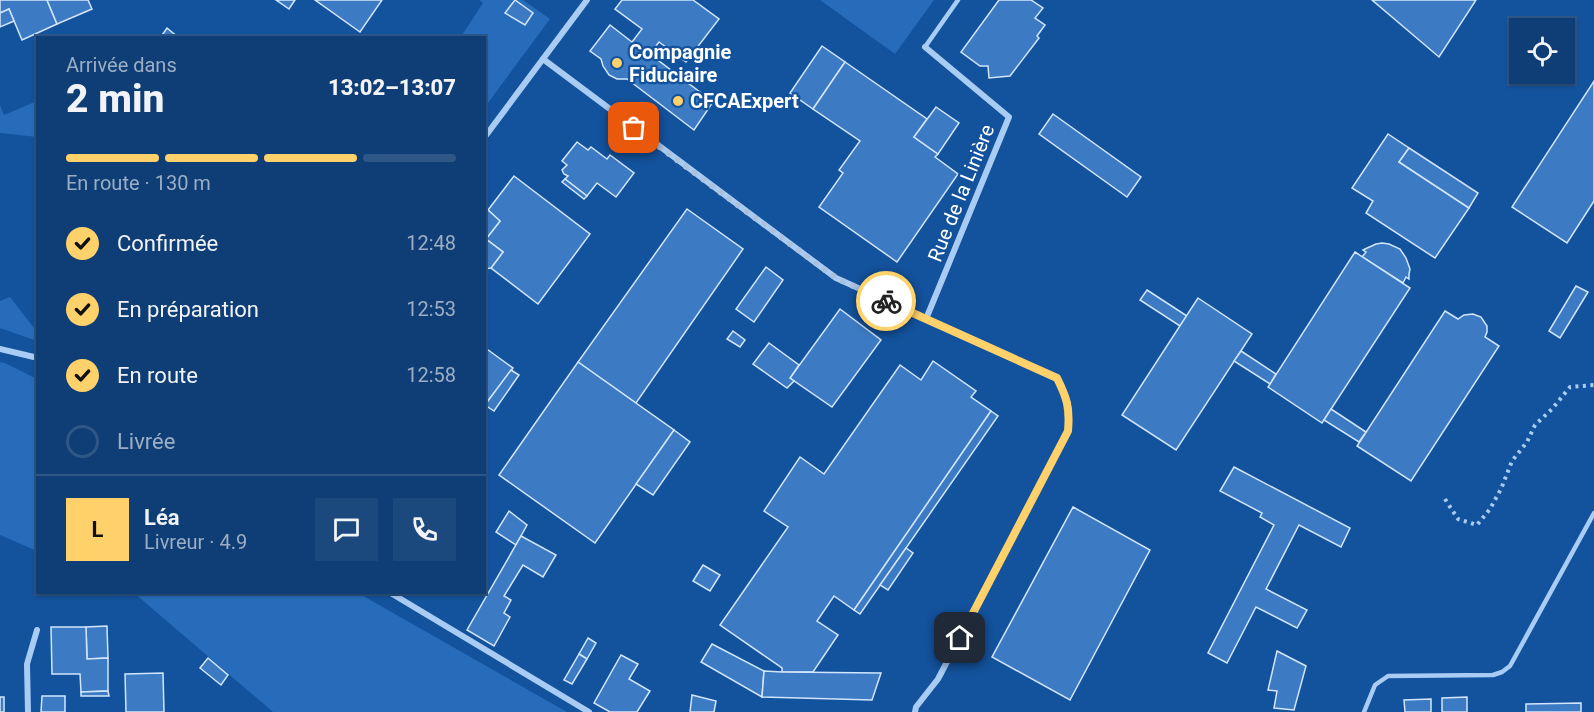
<!DOCTYPE html>
<html lang="fr">
<meta charset="utf-8">
<style>
:root{--surface:#0e3e75;--page:#1c497d;--text:#f1f3f6;--muted:#9baec5;--line:#2e5787;--accent:#ffd16b}
body{margin:0;font-family:Roboto,sans-serif;background:var(--page);color:var(--text);height:100vh;display:flex;flex-direction:column;font-size:22px;white-space:nowrap}
*{box-sizing:border-box;margin:0}
p{font-size:20px;color:var(--muted)}
.icon{flex:none;width:33px;height:33px;fill:none;stroke:currentColor;stroke-width:2;stroke-linecap:round;stroke-linejoin:round}
.map{position:relative;flex:1;overflow:hidden}
.side{position:absolute;left:36px;top:36px;width:450px;height:558px;display:flex;flex-direction:column;background:var(--surface);border-radius:0px;box-shadow:0 2px 4px #0004,0 0 0 2px var(--line)}
.side>*{flex:none}
.controls{position:absolute;left:1509px;top:18px;display:grid;gap:12px}
.controls a{display:grid;place-items:center;width:66px;height:66px;border-radius:0px;background:var(--surface);box-shadow:0 2px 4px #0004,0 0 0 2px var(--line);font-size:30px}
.pin{position:absolute;display:grid;place-items:center;width:51px;height:51px;color:#fff;margin:-26px;border-radius:12px;box-shadow:0 3px 9px #0006}
.courier{position:absolute;display:grid;place-items:center;width:60px;height:60px;margin:-30px;border:4px solid #ffd16b;border-radius:50%;background:#fff;color:#222;box-shadow:0 2px 8px #0007}
.head em{font-style:normal;font-weight:800}
.head div{display:flex;flex-direction:column-reverse}
.head{display:flex;align-items:center;justify-content:space-between;height:102px;padding:0 30px}
h1{font-size:39px;font-weight:800;line-height:45px}
.bar{display:grid;grid-template-columns:repeat(4,1fr);gap:9px 6px;align-content:center;height:72px;padding:0 30px}
.bar i{height:8px;border-radius:4px;background:var(--line)}
.bar .selected{background:var(--accent)}
.bar p{grid-column:span 4}
.line{display:flex;align-items:center;gap:15px;padding:0 30px;border-top:2px solid var(--line)}
.line div{flex:1}
.round{display:grid;place-items:center;flex:none;width:63px;height:63px;border-radius:0px;background:var(--page)}
ol{padding:0 30px;list-style:none}
li{display:flex;align-items:center;gap:18px;height:66px}
li p{margin-inline-start:auto}
li .icon{padding:6px;border-radius:50%;background:var(--accent);color:#111;stroke-width:4}
li:last-child{color:var(--muted)}
li i{width:33px;height:33px;border:3px solid var(--line);border-radius:50%}
.map>svg:first-child{display:block}
.green{fill:#266cba}
.building{fill:#3c7bc3;stroke:#d1e6fd;stroke-width:1.5}
.lines{fill:none;stroke-linecap:round;stroke-linejoin:round}
.path{stroke:#a9ccf4;stroke-width:4;stroke-dasharray:3 4.5;stroke-linecap:butt}
.service{stroke:#a9ccf4;stroke-width:4.5}
.minor{stroke:#a9ccf4;stroke-width:6}
.done{stroke:#acc2dc;stroke-width:6;stroke-dasharray:0 10.8}
.route{stroke:#ffd16b;stroke-width:8}
.poi-dot{fill:#ffd16b;stroke:#13529c;stroke-width:2}
.labels{text-anchor:middle;stroke-width:4.5;stroke-linejoin:round;paint-order:stroke}
.poi-label{font-size:20px;font-weight:bold;fill:#fff;stroke:#13529c;text-anchor:start}
.street-label{font-size:20px;fill:#fff;stroke:#13529c}
</style>
<div class="map">
<svg width="1594" height="712" viewBox="0 0 1594 712">
<rect width="100%" height="100%" fill="#13529c"/>
<g class="green">
<polygon points="479,0 523,0 550,19 485,107 484,38 460,38 483,3"/>
<polygon points="820,0 934,0 895,54"/>
<polygon points="37,101 37,137 0,133 0,105 4,115"/>
<polygon points="10,297 34,328 37,330 37,341 0,328 0,301"/>
<polygon points="0,362 5,363 37,379 37,551 0,535"/>
<polygon points="134,593 358,593 567,712 273,712"/>
</g>
<g class="building">
<polygon points="0,0 47,0 57,24 22,40 9,9 0,13"/>
<polygon points="47,0 88,0 92,9 57,24"/>
<polygon points="276,0 295,0 289,9"/>
<polygon points="315,0 382,0 360,32"/>
<polygon points="515,0 533,13 525,25 505,13"/>
<polygon points="622,0 693,0 719,19 686,62 659,42 650,54 713,102 694,130 627,79 617,79 609,75 603,66 601,59 590,51 610,25 632,42 642,29 615,9"/>
<polygon points="999,0 1031,0 1043,8 1035,18 1045,25 1037,36 1039,38 1010,76 989,78 988,66 980,66 961,52"/>
<polygon points="1372,0 1476,0 1439,57"/>
<polygon points="9,9 14,21 0,27 0,13"/>
<polygon points="167,28 179,38 160,38"/>
<polygon points="822,46 845,62 813,109 790,93"/>
<polygon points="845,62 927,119 914,137 938,154 935,157 958,174 897,262 819,207 843,173 839,170 860,141 813,109"/>
<polygon points="1594,81 1594,201 1567,243 1512,207"/>
<polygon points="936,107 959,123 938,154 914,137"/>
<polygon points="1053,114 1141,177 1127,197 1039,134"/>
<polygon points="1388,134 1409,148 1399,162 1469,208 1435,258 1366,213 1373,201 1352,188"/>
<polygon points="577,142 588,150 591,147 607,159 610,155 634,173 616,197 597,183 587,196 565,179 568,176 564,174 562,170 567,165 562,161"/>
<polygon points="1409,148 1478,193 1469,208 1399,162"/>
<polygon points="514,176 590,234 538,304 491,268 503,252 486,239 500,221 488,210"/>
<polygon points="565,179 587,196 584,199 562,182"/>
<polygon points="687,209 743,249 636,403 578,362"/>
<polygon points="488,210 500,221 486,239 503,252 491,268 484,269 484,211"/>
<polygon points="1382,243 1389,244 1400,249 1406,258 1410,269 1409,274 1409,279 1406,277 1403,283 1362,257 1366,252 1363,250 1365,249 1376,244"/>
<polygon points="1355,252 1410,288 1322,423 1268,387"/>
<polygon points="766,267 783,280 754,322 736,309"/>
<polygon points="1576,286 1588,292 1560,338 1549,331"/>
<polygon points="1147,290 1187,316 1180,326 1140,300"/>
<polygon points="1198,298 1252,334 1176,450 1122,415"/>
<polygon points="840,309 881,340 832,407 790,378"/>
<polygon points="1445,311 1458,319 1464,315 1473,314 1481,317 1487,326 1487,332 1485,337 1499,346 1411,481 1357,446"/>
<polygon points="733,331 745,340 740,347 727,339"/>
<polygon points="769,343 799,365 790,378 794,381 787,388 753,364"/>
<polygon points="484,347 513,368 484,406"/>
<polygon points="1241,351 1276,374 1270,384 1234,361"/>
<polygon points="933,361 976,391 971,397 991,411 854,610 834,596 817,621 838,635 813,672 782,672 782,668 720,625 788,527 764,511 800,457 824,474 900,365 921,380"/>
<polygon points="578,362 674,430 595,543 499,475"/>
<polygon points="511,370 519,375 494,411 485,405"/>
<polygon points="1331,409 1366,432 1359,442 1324,420"/>
<polygon points="991,411 998,416 860,614 854,610"/>
<polygon points="674,430 690,442 653,495 636,484"/>
<polygon points="1234,467 1350,528 1341,547 1299,525 1266,589 1307,610 1297,628 1256,607 1227,663 1208,653 1274,525 1260,517 1262,513 1220,491"/>
<polygon points="1073,507 1150,550 1070,700 992,657"/>
<polygon points="509,511 527,525 516,545 496,532"/>
<polygon points="521,536 556,555 543,577 523,565 504,596 511,600 504,613 510,617 494,646 467,630"/>
<polygon points="906,548 913,553 888,590 880,585"/>
<polygon points="703,565 720,575 710,591 693,581"/>
<polygon points="107,626 108,658 87,659 86,627"/>
<polygon points="51,627 86,627 87,659 108,658 108,691 81,692 80,674 52,674"/>
<polygon points="588,638 596,643 587,659 579,654"/>
<polygon points="712,644 764,671 762,697 701,662"/>
<polygon points="1277,651 1306,666 1294,710 1274,708 1277,691 1268,690"/>
<polygon points="579,654 587,659 572,684 564,680"/>
<polygon points="621,655 638,664 629,679 650,691 637,712 610,712 594,703"/>
<polygon points="208,658 228,675 221,685 200,668"/>
<polygon points="764,671 782,672 881,673 872,700 762,697"/>
<polygon points="163,673 164,712 126,712 125,674"/>
<polygon points="108,691 109,696 81,696 81,692"/>
<polygon points="692,695 716,701 714,712 690,712"/>
<polygon points="42,696 65,696 65,712 41,712"/>
<rect x="0" y="697" width="4" height="15"/>
<polygon points="1467,697 1467,712 1442,712 1442,698"/>
<polygon points="1431,699 1431,712 1405,712 1404,700"/>
<polygon points="1581,703 1581,712 1526,712 1526,704"/>
</g>
<g class="lines">
<polyline class="path" points="1445,499 1458,519 1477,525 1490,509 1501,489 1512,461 1527,442 1535,425 1552,409 1570,387 1594,385"/>
<g class="service">
<polyline points="925,47 958,0"/>
<polyline points="1364,712 1375,685 1388,676 1493,675 1502,672 1510,666 1594,513"/>
</g>
<g class="minor">
<polyline points="925,47 1009,117 926,319"/>
<path d="M 543,59 L 836,278 L 1057,378 C 1068,399 1071,407 1068,431 L 938,679 L 916,707 L 915,712"/>
<polyline points="484,138 587,0"/>
<polyline points="0,349 38,358"/>
<polyline points="389,592 589,712"/>
<polyline points="28,712 27,664 37,630"/>
</g>
</g>
<g class="lines">
<polyline class="done" points="634,128 836,278 886,301"/>
<path class="route" d="M 886,301 L 1057,378 C 1067,398 1070,408 1068,431 L 960,638"/>
</g>
<g class="poi-dot">
<circle cx="617" cy="63" r="6"/>
<circle cx="678" cy="101" r="6"/>
</g>
<g class="labels">
<g class="poi-label">
<text x="629" y="59">Compagnie<tspan x="629" dy="23">Fiduciaire</tspan></text>
<text x="690" y="108">CFCAExpert</text>
</g>
<g class="street-label">
<text transform="translate(961 193) rotate(-68)" y="7">Rue de la Linière</text>
</g>
</g>
</svg>
<div class="controls">
<a><svg class="icon" aria-label="locate" viewBox="0 0 24 24"><circle cx="12" cy="12" r="6"/><path d="M12 2v4M12 18v4M2 12h4M18 12h4"/></svg></a>
</div>
<div class="pin" style="left:634px;top:128px;background:#ea580c"><svg class="icon" aria-label="bag" viewBox="0 0 24 24"><path d="M5 8h14l-1 12H6zM9 8a3 3 0 0 1 6 0"/></svg></div>
<div class="pin" style="left:960px;top:638px;background:#1f2937"><svg class="icon" aria-label="home" viewBox="0 0 24 24"><path d="M3 11l9-7 9 7M6 9v11h12V9"/></svg></div>
<div class="courier" style="left:886px;top:301px"><svg class="icon" aria-label="bike" viewBox="0 0 24 24"><circle cx="6" cy="16" r="4"/><circle cx="18" cy="16" r="4"/><path d="M6 16l4-8h5l3 8M10 8l3 8H6M13 5h3"/></svg></div>
<section class="side">
<div class="head"><div><h1>2 min</h1><p>Arrivée dans</p></div><em>13:02–13:07</em></div>
<div class="bar"><i class="selected"></i><i class="selected"></i><i class="selected"></i><i></i><p>En route · 130 m</p></div>
<ol>
<li><svg class="icon" aria-label="check" viewBox="0 0 24 24"><path d="M5 12l5 5 9-10"/></svg>Confirmée<p>12:48</p></li>
<li><svg class="icon" aria-label="check" viewBox="0 0 24 24"><path d="M5 12l5 5 9-10"/></svg>En préparation<p>12:53</p></li>
<li><svg class="icon" aria-label="check" viewBox="0 0 24 24"><path d="M5 12l5 5 9-10"/></svg>En route<p>12:58</p></li>
<li><i></i>Livrée</li>
</ol>
<div class="line" style="height:108px"><b class="round" style="background:var(--accent);color:#111">L</b><div><b>Léa</b><p>Livreur · 4.9</p></div><a class="round"><svg class="icon" aria-label="chat" viewBox="0 0 24 24"><path d="M4 5h16v11H9l-5 4z"/></svg></a><a class="round"><svg class="icon" aria-label="phone" viewBox="0 0 24 24"><path d="M5 4h4l2 5-3 2q2 4 5 5l2-3 5 2v4C11 20 4 13 5 4z"/></svg></a></div>
</section>
</div>
